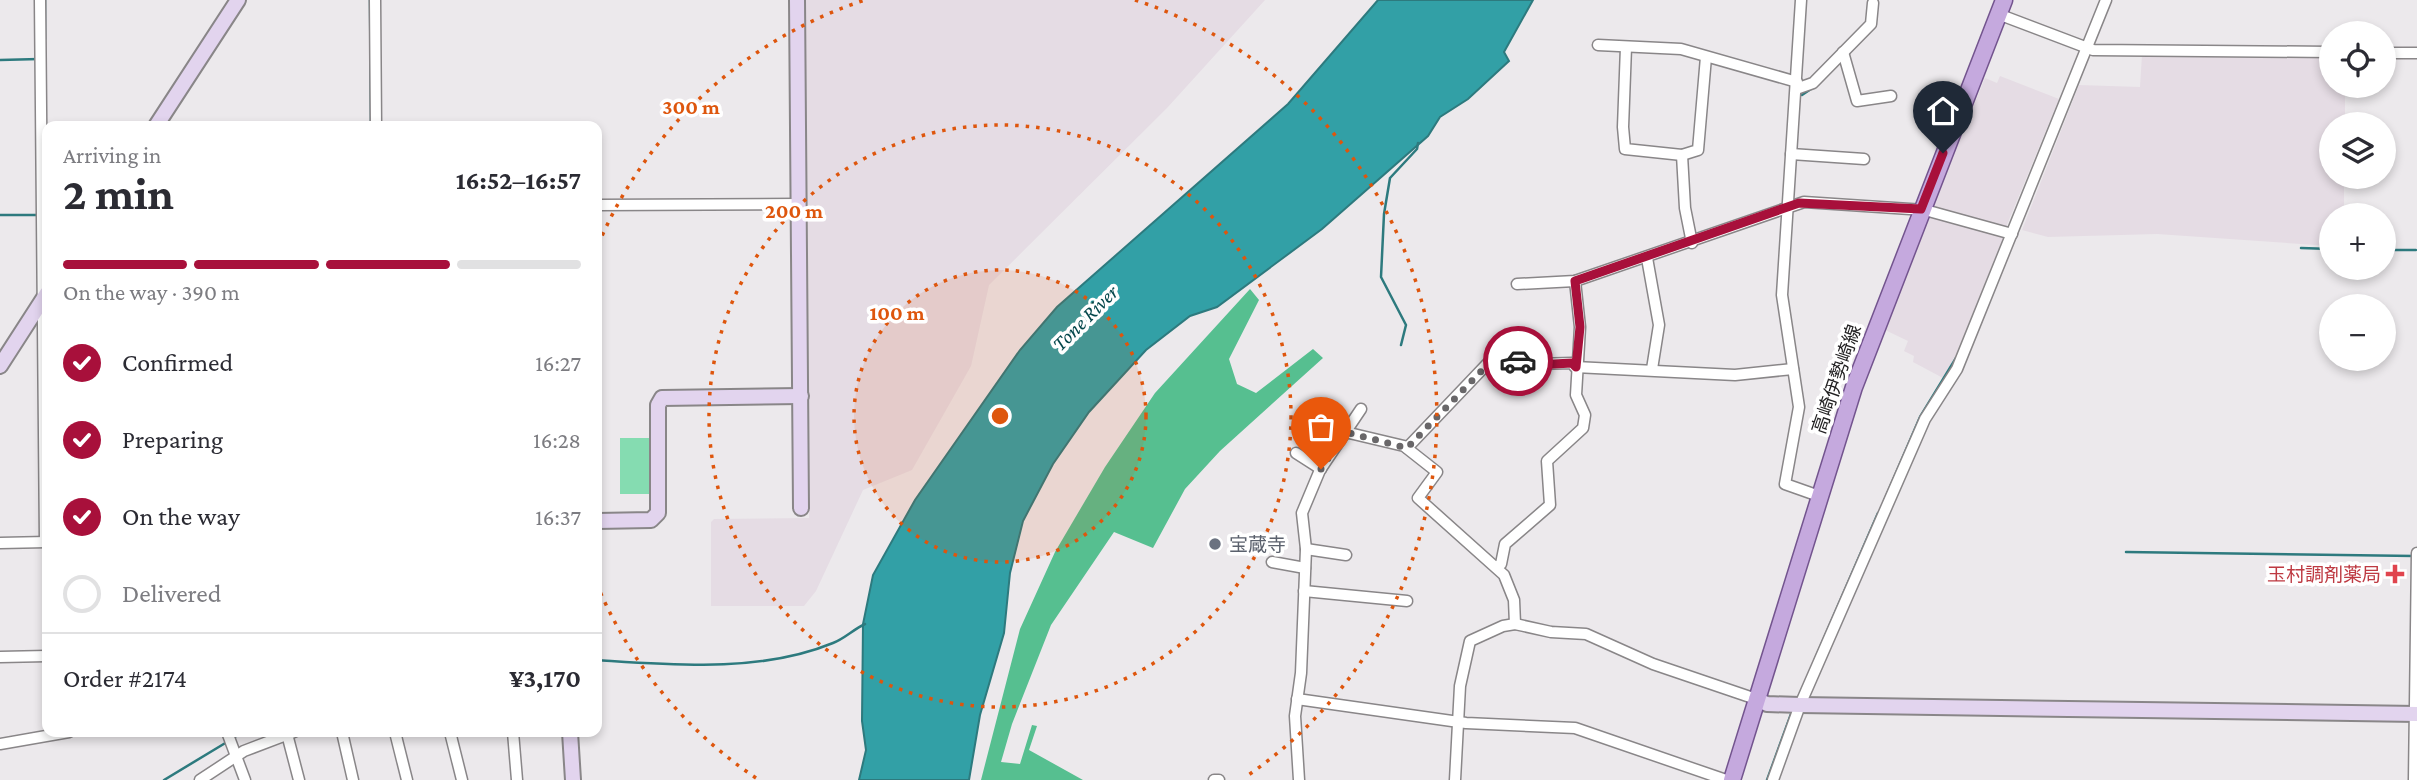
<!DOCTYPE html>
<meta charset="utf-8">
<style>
:root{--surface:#fff;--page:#f7f7f7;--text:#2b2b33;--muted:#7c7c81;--line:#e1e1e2;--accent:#a8103b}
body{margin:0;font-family:"Crimson Pro","Noto Sans JP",serif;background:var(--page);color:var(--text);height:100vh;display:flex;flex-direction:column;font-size:26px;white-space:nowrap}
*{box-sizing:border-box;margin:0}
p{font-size:23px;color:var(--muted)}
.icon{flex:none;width:38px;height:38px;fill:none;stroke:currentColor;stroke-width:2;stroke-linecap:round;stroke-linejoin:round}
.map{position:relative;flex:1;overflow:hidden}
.sheet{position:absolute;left:42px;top:121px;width:560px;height:616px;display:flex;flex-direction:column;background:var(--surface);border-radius:14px;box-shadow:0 4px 10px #0003}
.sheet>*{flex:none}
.buttons{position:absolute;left:2319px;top:21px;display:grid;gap:14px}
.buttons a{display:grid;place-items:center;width:77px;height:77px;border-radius:50%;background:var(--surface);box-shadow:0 4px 10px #0003;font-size:35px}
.pin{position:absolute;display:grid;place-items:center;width:60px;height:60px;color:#fff;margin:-72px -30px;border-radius:50% 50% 50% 0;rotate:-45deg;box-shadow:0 0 7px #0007}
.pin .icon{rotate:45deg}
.courier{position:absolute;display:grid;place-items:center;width:70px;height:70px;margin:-35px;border:5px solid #a8103b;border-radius:50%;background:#fff;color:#222;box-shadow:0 2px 9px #0007}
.headline em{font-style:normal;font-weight:700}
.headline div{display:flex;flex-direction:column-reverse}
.headline{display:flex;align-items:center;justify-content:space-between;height:119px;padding:0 21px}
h1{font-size:46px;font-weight:700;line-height:52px}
.bar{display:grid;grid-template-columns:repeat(4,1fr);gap:10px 7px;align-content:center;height:84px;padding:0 21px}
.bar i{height:9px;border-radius:5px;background:var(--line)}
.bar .current{background:var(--accent)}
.bar p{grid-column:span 4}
.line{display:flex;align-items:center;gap:18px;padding:0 21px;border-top:2px solid var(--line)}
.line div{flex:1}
ol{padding:0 21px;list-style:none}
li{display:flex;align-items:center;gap:21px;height:77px}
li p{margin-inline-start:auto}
li .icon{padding:7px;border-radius:50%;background:var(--accent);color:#fff;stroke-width:4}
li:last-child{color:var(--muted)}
li i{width:38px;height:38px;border:4px solid var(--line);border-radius:50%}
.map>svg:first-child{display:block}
.built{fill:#e5dce4}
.green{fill:#85dcb1}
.forest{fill:#56bf90}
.water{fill:#32a0a6;stroke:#2d7a7e;stroke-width:2}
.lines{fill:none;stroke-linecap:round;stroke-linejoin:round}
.stream{stroke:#2d7a7e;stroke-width:2.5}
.street-casing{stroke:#898688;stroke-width:13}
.secondary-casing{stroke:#898688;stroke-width:18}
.primary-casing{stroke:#73548e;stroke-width:19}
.street{stroke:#fff;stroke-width:10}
.secondary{stroke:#e2d4ee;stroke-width:14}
.primary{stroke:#c5a9de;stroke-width:16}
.done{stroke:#696769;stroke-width:7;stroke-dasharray:0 12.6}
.route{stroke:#a8103b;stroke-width:9}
.ring{fill:none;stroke:#de560d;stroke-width:3.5;stroke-dasharray:3.5 7}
.worship-dot{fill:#6b7280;stroke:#fff;stroke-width:2.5}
.health-dot{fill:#e0444e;stroke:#fff;stroke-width:2.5}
.labels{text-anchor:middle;stroke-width:7;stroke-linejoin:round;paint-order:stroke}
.street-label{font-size:19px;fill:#222122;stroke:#fff}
.worship-label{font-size:19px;fill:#5b616d;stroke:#fff;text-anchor:start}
.health-label{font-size:19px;fill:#be3a42;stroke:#fff;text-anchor:end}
.water-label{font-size:21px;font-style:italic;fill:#04474b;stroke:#fff}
.centre{fill:#de560d;stroke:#fff;stroke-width:3.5}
.ring-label{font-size:21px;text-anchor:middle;font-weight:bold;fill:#de560d;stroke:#fff;stroke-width:7;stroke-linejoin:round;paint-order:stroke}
</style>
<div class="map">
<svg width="2417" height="780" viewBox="0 0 2417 780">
<rect width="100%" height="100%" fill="#ece9ec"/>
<g class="built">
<polygon points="805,0 1265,0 1167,108 989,285 971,366 912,470 863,490 816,591 804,606 711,606 711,522 714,519 809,518"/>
<polygon points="2142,55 2331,56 2331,86 2345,86 2345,124 2331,124 2331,177 2344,177 2344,215 2331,215 2331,246 2157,234 2048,237 2022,230 2079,85 2140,87"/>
<polygon points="2000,76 2059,99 2006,227 1935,209 1933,204 1985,78 1997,83"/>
<polygon points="1927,216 2004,236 1953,362 1943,378 1913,362 1914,356 1904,351 1908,341 1883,329"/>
</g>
<rect class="green" x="620" y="438" width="31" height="56"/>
<polygon class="forest" points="1250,289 1259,300 1229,359 1237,384 1256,393 1313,349 1323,358 1220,451 1185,489 1153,548 1114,532 1051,625 1012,724 1001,762 1020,764 1032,725 1037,726 1029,750 1083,780 981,780 1020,629 1055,552 1105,467 1155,393"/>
<polygon class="water" points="1378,0 1533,0 1504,52 1509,61 1468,99 1440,117 1428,136 1322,229 1217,307 1190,316 1146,350 1089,412 1053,464 1023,521 1010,573 1004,633 980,715 969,780 859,780 866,750 862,721 863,624 873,575 915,500 1020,350 1057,307 1288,104"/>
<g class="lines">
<g class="stream">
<polyline points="45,0 45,39"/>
<polyline points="370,0 371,126"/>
<polyline points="0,60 39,59"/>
<polyline points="1802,95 1814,87"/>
<polyline points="0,215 39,215"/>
<polyline points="2301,248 2331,249"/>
<polyline points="2384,250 2416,250"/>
<polyline points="1401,345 1406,325 1381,277 1384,214 1390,178 1417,149 1418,143"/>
<polyline points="1884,501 1920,417 1956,358"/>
<polyline points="2126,552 2414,556"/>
<polyline points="1815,659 1878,513"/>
<path d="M 597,660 C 674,665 760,673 833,643 C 844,639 854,629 865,624"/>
<polyline points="233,738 243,732"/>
<polyline points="164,780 227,742"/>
<polyline points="1767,780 1791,714"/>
</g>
<g class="street-casing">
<g id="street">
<polyline points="40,0 45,542"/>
<polyline points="375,0 376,126"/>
<polyline points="1801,0 1782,295 1799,407 1785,484 1819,496"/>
<polyline points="1998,14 2093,50 2331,52"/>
<polyline points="1598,45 1681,49 1797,82"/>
<polyline points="1626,47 1623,127 1625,149 1682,155 1698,150 1706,57"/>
<polyline points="1843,52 1857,101 1891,96"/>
<polyline points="2384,53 2417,53"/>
<polyline points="1796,89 1813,83 1871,24 1873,3"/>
<polyline points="1791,154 1864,159"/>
<polyline points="1682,155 1685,208 1692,243"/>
<polyline points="597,205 799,204"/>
<polyline points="1647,258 1659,325 1652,369"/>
<polyline points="1517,284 1575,281 1804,202 1925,210 2012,234"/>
<polyline points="1345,432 1404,446 1437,472 1418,498 1504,575 1514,600 1515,624"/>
<polyline points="1407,448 1488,363 1497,358 1536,364 1572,363 1575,367 1735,375 1793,369"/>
<polyline points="1296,453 1321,469"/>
<polyline points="0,543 47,542"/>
<polyline points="1306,549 1346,555"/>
<polyline points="1272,562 1305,568"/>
<polyline points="1496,567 1501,564 1505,544 1550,505 1547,461 1583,428 1585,415 1576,395 1580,327 1575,281"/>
<polyline points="1304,591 1407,601"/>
<polyline points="0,657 47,656"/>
<polyline points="1297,699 1466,723 1575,728 1726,780"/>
<polyline points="227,732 245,780"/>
<polyline points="342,732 353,780"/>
<polyline points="395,732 407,780"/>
<polyline points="450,732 462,780"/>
<polyline points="513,732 517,780"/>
<polyline points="287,734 299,780"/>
<polyline points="0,744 69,732"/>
<polyline points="200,780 244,751 294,732"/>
<polyline points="1214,780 1219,780"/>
<polyline points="1299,780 1295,716 1301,673 1306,549 1302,513 1320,470 1361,409"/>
<polyline points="1455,780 1460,686 1470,641 1503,626 1515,624 1551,632 1586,634 1653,664 1756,699"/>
<polyline points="1773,780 1800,705 1925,419 1957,369 2106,0"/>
<polyline points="2414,780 2417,553"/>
</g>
</g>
<g class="secondary-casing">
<g id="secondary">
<polyline points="797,0 801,508"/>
<polyline points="156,126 238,0"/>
<polyline points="0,366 47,293"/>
<polyline points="597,521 651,520 658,513 658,405 662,398 801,396"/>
<polyline points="1756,699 1767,704 1800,705 2417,714"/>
<polyline points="570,732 573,780"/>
</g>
</g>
<g class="primary-casing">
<polyline id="primary" points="1732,780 1854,387 2004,0"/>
</g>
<use href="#street" class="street"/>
<use href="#secondary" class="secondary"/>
<use href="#primary" class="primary"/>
</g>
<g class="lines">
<polyline class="done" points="1321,469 1345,432 1407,448 1492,360 1502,358 1518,361"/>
<polyline class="route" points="1518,361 1536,365 1572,363 1576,367 1580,327 1575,281 1799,203 1921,209 1943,153"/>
</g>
<circle cx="1000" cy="416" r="146" fill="#de560d" fill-opacity=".12"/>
<g class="ring">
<circle cx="1000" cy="416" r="146"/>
<circle cx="1000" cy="416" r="291"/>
<path d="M756 778A437 437 0 0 1 598 587M598 245A437 437 0 0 1 865 0M1135 0A437 437 0 0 1 1244 778"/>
</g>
<circle class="worship-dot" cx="1215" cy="544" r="7"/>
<path class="health-dot" d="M2391.5 563.5h7v7h7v7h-7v7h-7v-7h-7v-7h7z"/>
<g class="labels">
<g class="street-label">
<text transform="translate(1836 379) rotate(-71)" y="7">高崎伊勢崎線</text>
</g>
<g class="worship-label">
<text x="1229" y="551">宝蔵寺</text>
</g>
<g class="health-label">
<text x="2381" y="581">玉村調剤薬局</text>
</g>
<g class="water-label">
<text transform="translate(1085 318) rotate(-45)" y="7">Tone River</text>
</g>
</g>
<circle cx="1000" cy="416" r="10" class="centre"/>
<g class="ring-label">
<text x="691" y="114">300 m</text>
<text x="794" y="218">200 m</text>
<text x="897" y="320">100 m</text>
</g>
</svg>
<div class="buttons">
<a><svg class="icon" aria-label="locate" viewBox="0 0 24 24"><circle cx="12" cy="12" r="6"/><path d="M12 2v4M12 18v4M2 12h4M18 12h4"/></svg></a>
<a><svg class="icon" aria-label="layers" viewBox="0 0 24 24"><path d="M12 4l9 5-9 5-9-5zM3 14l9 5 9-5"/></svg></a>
<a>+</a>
<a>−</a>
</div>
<div class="pin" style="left:1321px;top:469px;background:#ea580c"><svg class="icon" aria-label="bag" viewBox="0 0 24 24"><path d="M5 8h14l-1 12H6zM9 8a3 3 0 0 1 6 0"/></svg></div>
<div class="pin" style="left:1943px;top:153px;background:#1f2937"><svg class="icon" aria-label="home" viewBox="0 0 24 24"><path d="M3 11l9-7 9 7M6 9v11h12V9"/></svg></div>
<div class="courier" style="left:1518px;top:361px"><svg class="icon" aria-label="car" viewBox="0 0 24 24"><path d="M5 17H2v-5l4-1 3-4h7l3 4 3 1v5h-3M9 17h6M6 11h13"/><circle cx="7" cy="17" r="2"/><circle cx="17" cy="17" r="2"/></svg></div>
<section class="sheet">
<div class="headline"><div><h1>2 min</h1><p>Arriving in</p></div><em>16:52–16:57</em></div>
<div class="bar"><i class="current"></i><i class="current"></i><i class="current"></i><i></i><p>On the way · 390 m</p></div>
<ol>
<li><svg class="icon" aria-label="check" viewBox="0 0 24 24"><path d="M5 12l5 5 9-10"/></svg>Confirmed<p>16:27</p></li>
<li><svg class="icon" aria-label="check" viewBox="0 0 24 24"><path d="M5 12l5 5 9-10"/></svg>Preparing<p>16:28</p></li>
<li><svg class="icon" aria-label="check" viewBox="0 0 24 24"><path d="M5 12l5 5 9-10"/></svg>On the way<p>16:37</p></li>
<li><i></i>Delivered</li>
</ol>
<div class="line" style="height:91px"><div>Order #2174</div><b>¥3,170</b></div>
</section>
</div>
